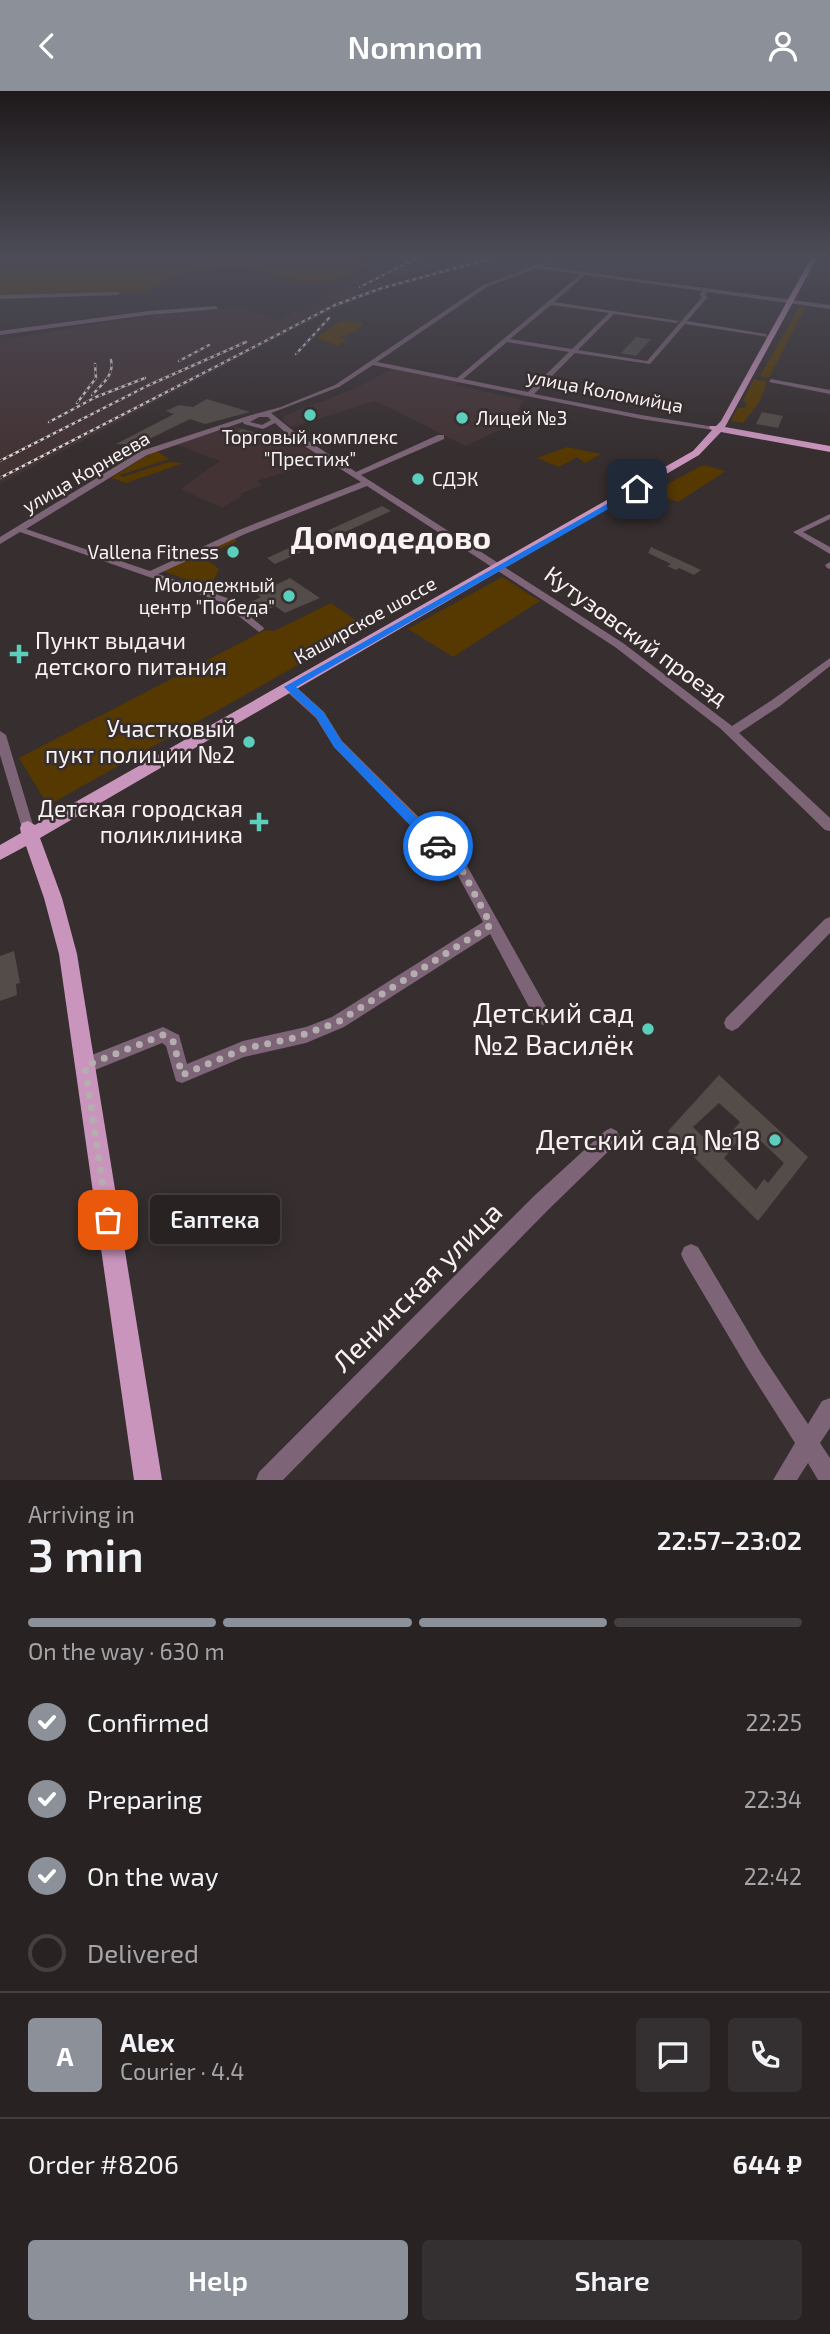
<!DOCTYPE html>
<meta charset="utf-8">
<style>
:root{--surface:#282223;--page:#342f30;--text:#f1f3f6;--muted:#a5a4a6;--line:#443f41;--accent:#8c9099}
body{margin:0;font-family:"Exo 2",sans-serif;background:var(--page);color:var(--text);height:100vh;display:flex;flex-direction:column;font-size:26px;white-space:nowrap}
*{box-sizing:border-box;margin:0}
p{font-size:23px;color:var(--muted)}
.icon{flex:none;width:38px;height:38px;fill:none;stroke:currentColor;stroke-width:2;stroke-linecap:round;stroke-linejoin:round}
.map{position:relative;height:1389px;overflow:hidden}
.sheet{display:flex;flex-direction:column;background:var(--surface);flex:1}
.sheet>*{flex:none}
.pin{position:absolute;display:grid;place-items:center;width:60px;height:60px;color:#fff;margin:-30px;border-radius:14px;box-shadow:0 4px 10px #0006}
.courier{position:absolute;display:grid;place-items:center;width:70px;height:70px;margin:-35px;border:5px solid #1a73e8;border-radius:50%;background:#fff;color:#222;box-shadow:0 2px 9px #0007}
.bubble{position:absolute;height:49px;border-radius:7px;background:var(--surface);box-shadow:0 4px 18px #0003,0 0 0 2px var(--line);font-size:23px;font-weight:600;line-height:49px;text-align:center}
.head em{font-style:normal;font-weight:600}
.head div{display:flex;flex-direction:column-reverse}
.head{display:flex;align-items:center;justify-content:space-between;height:119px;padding:0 28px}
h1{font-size:46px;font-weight:600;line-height:52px}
.bar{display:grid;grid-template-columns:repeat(4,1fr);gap:10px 7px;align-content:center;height:84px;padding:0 28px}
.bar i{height:9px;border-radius:5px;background:var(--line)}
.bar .active{background:var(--accent)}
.bar p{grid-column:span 4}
.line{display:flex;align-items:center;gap:18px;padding:0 28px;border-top:2px solid var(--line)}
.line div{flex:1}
.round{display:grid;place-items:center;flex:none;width:74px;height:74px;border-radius:7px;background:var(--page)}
ol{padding:0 28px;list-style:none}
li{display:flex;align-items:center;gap:21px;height:77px}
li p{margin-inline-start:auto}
li .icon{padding:7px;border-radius:50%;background:var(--accent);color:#fff;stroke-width:4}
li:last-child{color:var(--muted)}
li i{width:38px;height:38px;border:4px solid var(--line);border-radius:50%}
.cta{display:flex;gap:14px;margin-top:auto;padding:14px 28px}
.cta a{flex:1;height:80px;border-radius:7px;background:var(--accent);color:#fff;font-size:28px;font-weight:600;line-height:80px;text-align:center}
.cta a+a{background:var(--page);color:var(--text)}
header{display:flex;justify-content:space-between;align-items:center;height:91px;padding:0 28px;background:var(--accent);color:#fff;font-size:32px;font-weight:600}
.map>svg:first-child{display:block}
.built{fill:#433335}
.green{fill:#563900}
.building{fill:#544c49;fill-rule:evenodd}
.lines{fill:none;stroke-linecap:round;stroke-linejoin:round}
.minor{fill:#7d6477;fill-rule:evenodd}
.major{fill:#ca95bd;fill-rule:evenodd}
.rail-casing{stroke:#ddd7d8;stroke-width:2.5}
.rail{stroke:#362e2f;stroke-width:2;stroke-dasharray:3.5;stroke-linecap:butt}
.route{fill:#1a73e8}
.done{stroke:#b5aeaf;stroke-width:7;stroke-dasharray:0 12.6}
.poi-dot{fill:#5bcebc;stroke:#362e2f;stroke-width:2.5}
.labels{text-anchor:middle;stroke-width:5;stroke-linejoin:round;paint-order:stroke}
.far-street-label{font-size:19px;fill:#f9f3f4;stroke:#362e2f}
.far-poi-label{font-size:19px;fill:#f9f3f4;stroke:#362e2f;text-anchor:start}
.street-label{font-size:23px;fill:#f9f3f4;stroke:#362e2f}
.poi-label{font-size:23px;fill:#f9f3f4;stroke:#362e2f;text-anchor:end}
.near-poi-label{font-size:28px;fill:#f9f3f4;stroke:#362e2f;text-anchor:end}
.near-street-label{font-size:28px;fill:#f9f3f4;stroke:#362e2f}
.far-town-label{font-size:32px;font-weight:bold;fill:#f9f3f4;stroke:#362e2f}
</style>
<header><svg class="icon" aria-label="back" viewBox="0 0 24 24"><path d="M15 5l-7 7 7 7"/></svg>Nomnom<svg class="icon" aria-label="person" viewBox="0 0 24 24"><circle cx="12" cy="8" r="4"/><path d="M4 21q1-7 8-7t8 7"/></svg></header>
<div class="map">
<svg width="830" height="1389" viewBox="0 0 830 1389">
<rect width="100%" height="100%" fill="#362e2f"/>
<g class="built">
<polygon points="422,167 469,167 404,185 374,197 367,196"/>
<polygon points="348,194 377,200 302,234 0,393 0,249 179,220 243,217 279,229"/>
<polygon points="392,278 460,291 454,294 524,309 510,334 466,355 375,310 292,336 283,330 284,325 354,298"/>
<polygon points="233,335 301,354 324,369 257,390 262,394 240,403 242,405 222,417 180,398 220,370 175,353"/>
</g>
<g class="green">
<path d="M 0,167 L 360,167 L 370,172 C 355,181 326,195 308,193 C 294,191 272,181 255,178 C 218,171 177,180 145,201 L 0,206 Z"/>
<polygon points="800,215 805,217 769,287 760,285"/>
<polygon points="340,230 362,232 362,234 352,242 338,247 347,249 338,255 316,247"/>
<polygon points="754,288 767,291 760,310 743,332 731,330 738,317 745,317 747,312 743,310"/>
<polygon points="567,356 601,363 585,372 577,366 559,376 537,367"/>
<polygon points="156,359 169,368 120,384 122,386 169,371 184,372 126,392 111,387"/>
<polygon points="703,374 726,380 678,411 653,401"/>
<polygon points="236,447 236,451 202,465 219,478 210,497 163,480"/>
<polygon points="502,486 540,510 453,566 408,538"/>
<polygon points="331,512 366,536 54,711 44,708 19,667 265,539 274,540"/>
</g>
<g class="building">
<polygon points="636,246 651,248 636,265 621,262"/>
<polygon points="207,308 250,321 205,333 190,328 137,354 116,353 174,323 166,320 179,314 193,316"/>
<polygon points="762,321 783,325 778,337 756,333"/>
<polygon points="242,338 264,344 247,355 225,349"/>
<polygon points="382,415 391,420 275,473 267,467"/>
<polygon points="651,456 686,472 701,479 694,484 679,477 676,479 667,475 671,473 648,462"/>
<polygon points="290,487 320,507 285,522 275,515 259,523 245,514 261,506 257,503"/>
<polygon points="14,860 20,892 16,893 17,904 0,910 0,865"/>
<path d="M 719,984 L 808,1066 L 758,1130 L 668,1040 ZM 719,1012 L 740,1031 L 716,1059 L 693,1036 ZM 748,1038 L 784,1072 L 768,1092 L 764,1088 L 756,1099 L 724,1067 Z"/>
</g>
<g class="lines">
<g class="minor">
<path d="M 556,167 L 561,167 L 541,175 L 830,214 L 830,218 L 708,201 L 705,203 L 707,207 L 687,230 L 766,243 L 768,246 L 685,233 L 650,273 L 575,262 L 534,303 L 641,324 L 715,336 L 715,338 L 713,339 L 641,328 L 373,274 L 339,296 L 271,322 L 296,342 L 356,381 L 438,344 L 444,344 L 444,348 L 361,384 L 623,552 L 732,635 L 772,609 L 830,567 L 830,575 L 780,615 L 739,642 L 830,727 L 830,740 L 825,739 L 721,638 L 615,556 L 367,395 L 245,443 L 158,483 L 227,507 L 263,536 L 264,538 L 259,541 L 221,511 L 20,441 L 0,453 L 0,446 L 141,360 L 248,325 L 281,316 L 335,294 L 483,194 ZM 536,177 L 581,183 L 457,287 L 377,271 L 487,196 ZM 585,184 L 703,200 L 699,203 L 702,206 L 647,270 L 578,259 L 614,223 L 676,232 L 679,230 L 554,211 ZM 551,214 L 609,222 L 572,258 L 510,248 ZM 507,251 L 569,261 L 528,301 L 463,288 ZM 259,326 L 268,326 L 271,329 L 262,334 L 250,331 ZM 243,331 L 244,333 L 263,338 L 275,332 L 290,346 L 361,391 L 239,439 L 150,480 L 26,438 L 147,364 Z"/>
<polygon points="120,201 118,204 0,208 0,204"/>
<polygon points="216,215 218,218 148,224 0,244 0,240 148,220"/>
<polygon points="771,288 830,299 830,303 769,291"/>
<polygon points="830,423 830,428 803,441 830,456 830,463 793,441"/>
<polygon points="830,471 830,478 827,477 825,474"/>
<polygon points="289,592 293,593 324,621 342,650 466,773 549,921 551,926 549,931 543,934 537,931 490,843 344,936 306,952 244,966 182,992 176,990 166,955 162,952 85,983 79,981 77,975 79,969 163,936 179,944 187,973 243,950 306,936 332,926 483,831 456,781 334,656 316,627 285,599 284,596 285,593"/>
<polygon points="0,640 6,644 33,734 32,738 22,738 21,734 0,664"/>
<polygon points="830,826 830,842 738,937 732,940 726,937 724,932 726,927 825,828"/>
<polygon points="611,1037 617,1040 620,1046 617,1052 548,1119 283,1389 256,1389 259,1381 534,1105 605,1040"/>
<polygon points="691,1153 698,1156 762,1264 808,1333 822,1310 830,1307 830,1337 820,1352 830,1367 830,1389 818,1389 808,1372 797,1389 773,1389 795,1352 748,1278 684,1170 681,1163 684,1156"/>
</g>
<polygon class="major" points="811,167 817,167 725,336 830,355 830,361 721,341 699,364 40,747 62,807 77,863 162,1389 134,1389 59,863 44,807 26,755 0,769 0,754 21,742 20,737 22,732 28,730 35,734 693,360 712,339 709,337 710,335 716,335 721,330"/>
<g class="rail-casing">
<g id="rail">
<polyline points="360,196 417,167"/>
<polyline points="296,263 329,227"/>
<polyline points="179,270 209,254"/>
<path d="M 92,304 C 101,294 115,284 111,269"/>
<polyline points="77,312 96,287 95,273"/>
<polyline points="49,331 96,306 145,287"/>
<polyline points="0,370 149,294 246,251"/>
<polyline points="0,387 335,214 382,197 493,167"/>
</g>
</g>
<use href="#rail" class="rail"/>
</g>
<linearGradient id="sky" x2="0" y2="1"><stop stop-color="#1e191a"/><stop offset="0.46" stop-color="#4c4c58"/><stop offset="1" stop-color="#4c4c58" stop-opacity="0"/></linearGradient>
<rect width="830" height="361" fill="url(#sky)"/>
<polygon class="route" points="637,396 640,400 296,596 324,622 342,651 442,752 442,759 434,759 334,656 317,627 284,596"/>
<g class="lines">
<polyline class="done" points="108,1129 85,975 163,944 173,950 182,984 243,958 294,947 338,931 491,834 461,777 438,755"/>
</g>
<g class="poi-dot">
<circle cx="310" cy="324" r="7"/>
<circle cx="462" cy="327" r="7"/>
<circle cx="418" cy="388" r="7"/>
<circle cx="233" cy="461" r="7"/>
<circle cx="289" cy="505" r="7"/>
<path d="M15.5 552.5h7v7h7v7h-7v7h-7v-7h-7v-7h7z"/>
<circle cx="249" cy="651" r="7"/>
<path d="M255.5 720.5h7v7h7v7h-7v7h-7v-7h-7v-7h7z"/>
<circle cx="648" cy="938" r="7"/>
<circle cx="775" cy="1049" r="7"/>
</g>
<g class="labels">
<g class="far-street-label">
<text transform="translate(605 300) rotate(11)" y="7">улица Коломийца</text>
<text transform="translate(86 381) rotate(-30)" y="7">улица Корнеева</text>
<text transform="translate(365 529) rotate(-29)" y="7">Каширское шоссе</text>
</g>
<g class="far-poi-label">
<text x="476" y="334">Лицей №3</text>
<text x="310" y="353" text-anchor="middle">Торговый комплекс<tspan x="310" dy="22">"Престиж"</tspan></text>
<text x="432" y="395">СДЭК</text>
<text x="219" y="468" text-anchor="end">Vallena Fitness</text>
<text x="275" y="501" text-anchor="end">Молодежный<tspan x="275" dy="22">центр "Победа"</tspan></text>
</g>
<g class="street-label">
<text transform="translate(636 545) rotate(36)" y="8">Кутузовский проезд</text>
</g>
<g class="poi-label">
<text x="35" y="558" text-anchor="start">Пункт выдачи<tspan x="35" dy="26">детского питания</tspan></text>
<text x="235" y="646">Участковый<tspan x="235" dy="26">пукт полиции №2</tspan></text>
<text x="243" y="726">Детская городская<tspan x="243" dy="26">поликлиника</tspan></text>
</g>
<g class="near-poi-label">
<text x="634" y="932">Детский сад<tspan x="634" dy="32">№2 Василёк</tspan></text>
<text x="761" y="1059">Детский сад №18</text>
</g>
<g class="near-street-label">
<text transform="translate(417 1196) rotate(-45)" y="10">Ленинская улица</text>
</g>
<g class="far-town-label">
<text x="391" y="458">Домодедово</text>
</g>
</g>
</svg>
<div class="pin" style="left:108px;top:1129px;background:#ea580c"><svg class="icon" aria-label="bag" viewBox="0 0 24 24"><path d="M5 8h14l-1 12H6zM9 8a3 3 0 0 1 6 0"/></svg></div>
<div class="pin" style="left:637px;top:398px;background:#1f2937"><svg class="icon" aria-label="home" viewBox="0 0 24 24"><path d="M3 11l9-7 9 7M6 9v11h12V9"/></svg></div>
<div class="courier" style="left:438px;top:755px"><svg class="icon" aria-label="car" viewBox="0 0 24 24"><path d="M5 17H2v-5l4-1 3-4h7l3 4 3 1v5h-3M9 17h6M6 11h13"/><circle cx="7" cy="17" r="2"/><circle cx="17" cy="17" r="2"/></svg></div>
<div class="bubble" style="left:150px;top:1104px;width:130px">Еаптека</div>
</div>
<section class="sheet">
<div class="head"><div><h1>3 min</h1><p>Arriving in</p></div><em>22:57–23:02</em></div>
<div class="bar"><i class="active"></i><i class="active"></i><i class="active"></i><i></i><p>On the way · 630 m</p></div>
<ol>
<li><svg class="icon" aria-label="check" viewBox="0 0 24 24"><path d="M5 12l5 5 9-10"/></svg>Confirmed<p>22:25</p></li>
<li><svg class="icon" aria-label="check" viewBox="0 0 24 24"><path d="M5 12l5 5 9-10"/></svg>Preparing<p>22:34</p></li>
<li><svg class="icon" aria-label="check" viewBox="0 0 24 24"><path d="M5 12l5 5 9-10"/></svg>On the way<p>22:42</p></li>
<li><i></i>Delivered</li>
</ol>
<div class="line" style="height:126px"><b class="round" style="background:var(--accent);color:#fff">A</b><div><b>Alex</b><p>Courier · 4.4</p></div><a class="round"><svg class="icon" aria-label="chat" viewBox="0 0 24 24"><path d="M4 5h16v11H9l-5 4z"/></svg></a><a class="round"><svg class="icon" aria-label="phone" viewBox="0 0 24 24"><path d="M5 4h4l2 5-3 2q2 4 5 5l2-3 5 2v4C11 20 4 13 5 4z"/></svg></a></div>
<div class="line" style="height:91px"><div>Order #8206</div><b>644 ₽</b></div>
<div class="cta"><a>Help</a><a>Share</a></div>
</section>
